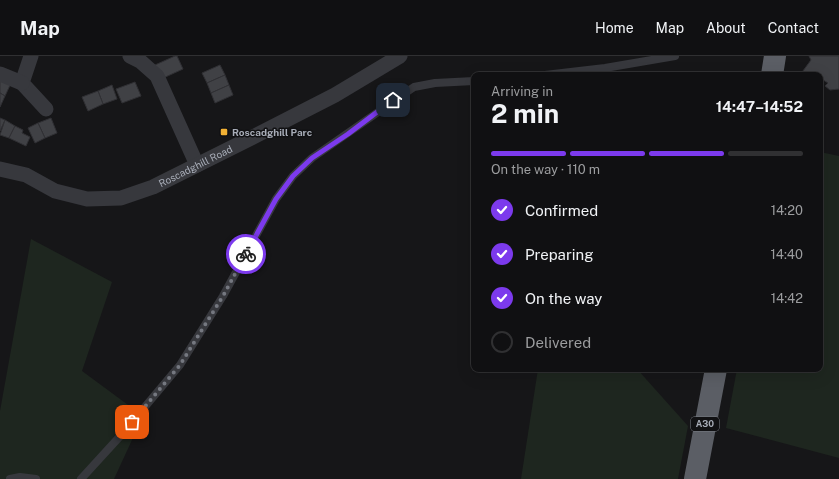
<!DOCTYPE html>
<meta charset="utf-8">
<style>
:root{--surface:#101012;--page:#1e1e20;--text:#f1f3f6;--muted:#9c9d9f;--line:#303032;--accent:#7c3aed}
body{margin:0;font-family:"Public Sans",sans-serif;background:var(--page);color:var(--text);height:100vh;display:flex;flex-direction:column;font-size:15px;white-space:nowrap}
*{box-sizing:border-box;margin:0}
p{font-size:13px;color:var(--muted)}
.icon{flex:none;width:22px;height:22px;fill:none;stroke:currentColor;stroke-width:2;stroke-linecap:round;stroke-linejoin:round}
.map{position:relative;flex:1;overflow:hidden}
.drawer{position:absolute;left:471px;top:16px;width:352px;height:300px;display:flex;flex-direction:column;background:var(--surface);border-radius:8px;box-shadow:0 4px 16px #0002,0 0 0 1px var(--line)}
.drawer>*{flex:none}
.pin{position:absolute;display:grid;place-items:center;width:34px;height:34px;color:#fff;margin:-17px;border-radius:8px;box-shadow:0 2px 6px #0006}
.courier{position:absolute;display:grid;place-items:center;width:40px;height:40px;margin:-20px;border:3px solid #7c3aed;border-radius:50%;background:#fff;color:#222;box-shadow:0 1px 5px #0007}
.headline em{font-style:normal;font-weight:700}
.headline div{display:flex;flex-direction:column-reverse}
.headline{display:flex;align-items:center;justify-content:space-between;height:68px;padding:0 20px}
h1{font-size:26px;font-weight:700;line-height:30px}
.bar{display:grid;grid-template-columns:repeat(4,1fr);gap:6px 4px;align-content:center;height:48px;padding:0 20px}
.bar i{height:5px;border-radius:3px;background:var(--line)}
.bar .current{background:var(--accent)}
.bar p{grid-column:span 4}
ol{padding:0 20px;list-style:none}
li{display:flex;align-items:center;gap:12px;height:44px}
li p{margin-inline-start:auto}
li .icon{padding:4px;border-radius:50%;background:var(--accent);color:#fff;stroke-width:4}
li:last-child{color:var(--muted)}
li i{width:22px;height:22px;border:2px solid var(--line);border-radius:50%}
header{display:flex;align-items:center;gap:24px;box-sizing:border-box;height:56px;padding:0 20px;background:var(--surface);border-bottom:1px solid var(--line)}
header strong{font-size:19px}
nav{display:flex;gap:22px;margin-inline-start:auto;font-size:14px}
.map>svg:first-child{display:block}
.green{fill:#1e261f}
.building{fill:#404145;stroke:#303034}
.lines{fill:none;stroke-linecap:round;stroke-linejoin:round}
.service{stroke:#37383d;stroke-width:8}
.minor{stroke:#37383d;stroke-width:15}
.trunk{stroke:#5b5e65;stroke-width:22}
.done{stroke:#757880;stroke-width:4;stroke-dasharray:0 7.2}
.route{stroke:#7c3aed;stroke-width:5}
.poi-dot{fill:#f2b134;stroke:#111113;stroke-width:1.5}
.labels{text-anchor:middle;stroke-width:3;stroke-linejoin:round;paint-order:stroke}
.shield{fill:#111113;stroke:#7b7e86;stroke-width:1}
.shield-label{font-size:9px;font-weight:bold;fill:#a8adb8}
.poi-label{font-size:10px;font-weight:bold;fill:#a8adb8;stroke:#111113;text-anchor:start}
.street-label{font-size:10px;fill:#a8adb8;stroke:#111113}
</style>
<header>
<strong>Map</strong>
<nav><a>Home</a><a>Map</a><a>About</a><a>Contact</a></nav>
</header>
<div class="map">
<svg width="839" height="423" viewBox="0 0 839 423">
<rect width="100%" height="100%" fill="#161618"/>
<g class="green">
<polygon points="820,96 839,100 839,402 726,372 737,313 820,313"/>
<polygon points="31,183 112,226 82,315 143,360 114,423 0,423 0,355"/>
<polygon points="538,313 637,313 688,370 678,423 521,423"/>
</g>
<g class="building">
<polygon points="175,0 177,0 183,13 161,23 155,9"/>
<polygon points="809,0 839,0 839,33 830,34 825,30 828,27 820,22 820,19 800,19 811,4"/>
<polygon points="220,9 225,19 207,27 202,17"/>
<polygon points="0,19 12,25 5,40 0,37"/>
<polygon points="225,19 229,29 211,37 207,27"/>
<polygon points="135,26 141,40 122,47 116,33"/>
<polygon points="112,29 117,43 103,48 98,35"/>
<polygon points="229,29 233,39 215,47 211,37"/>
<polygon points="98,35 103,48 88,55 82,41"/>
<polygon points="0,37 5,40 0,51"/>
<polygon points="0,62 5,64 0,75"/>
<polygon points="51,62 57,77 45,82 38,67"/>
<polygon points="5,64 15,70 9,82 0,79"/>
<polygon points="38,67 45,82 35,87 28,72"/>
<polygon points="15,70 23,74 22,77 30,81 26,90 9,82"/>
</g>
<g class="lines">
<g class="service">
<polyline points="545,19 605,12 675,0"/>
<polyline points="10,423 20,421 36,423"/>
<polyline points="81,423 123,377 180,309 223,240 276,143 293,120 312,102 414,31 435,27 474,25"/>
</g>
<g class="minor">
<polyline points="31,0 22,27 46,53"/>
<polyline points="130,0 140,5 157,20 197,109"/>
<polyline points="0,18 22,27"/>
<path id="s1" d="M 0,113 L 26,119 L 55,135 L 87,143 L 121,142 L 153,131 L 255,80 L 335,39 L 400,0"/>
</g>
<g class="trunk">
<polyline points="772,19 775,0"/>
<polyline points="695,423 716,313"/>
</g>
</g>
<g class="lines">
<polyline class="done" points="132,366 180,309 223,240 246,198"/>
<polyline class="route" points="246,198 276,143 293,120 312,102 348,78 393,44"/>
</g>
<rect class="poi-dot" x="220" y="72" width="8" height="8" rx="2"/>
<g class="labels">
<rect class="shield" x="691" y="361" width="28" height="14" rx="3"/>
<g class="shield-label">
<text x="705" y="371">A30</text>
</g>
<g class="poi-label">
<text x="232" y="80">Roscadghill Parc</text>
</g>
<g class="street-label">
<text dy="4" stroke="none"><textPath href="#s1" startOffset="208">Roscadghill Road</textPath></text>
</g>
</g>
</svg>
<div class="pin" style="left:132px;top:366px;background:#ea580c"><svg class="icon" aria-label="bag" viewBox="0 0 24 24"><path d="M5 8h14l-1 12H6zM9 8a3 3 0 0 1 6 0"/></svg></div>
<div class="pin" style="left:393px;top:44px;background:#1f2937"><svg class="icon" aria-label="home" viewBox="0 0 24 24"><path d="M3 11l9-7 9 7M6 9v11h12V9"/></svg></div>
<div class="courier" style="left:246px;top:198px"><svg class="icon" aria-label="bike" viewBox="0 0 24 24"><circle cx="6" cy="16" r="4"/><circle cx="18" cy="16" r="4"/><path d="M6 16l4-8h5l3 8M10 8l3 8H6M13 5h3"/></svg></div>
<section class="drawer">
<div class="headline"><div><h1>2 min</h1><p>Arriving in</p></div><em>14:47–14:52</em></div>
<div class="bar"><i class="current"></i><i class="current"></i><i class="current"></i><i></i><p>On the way · 110 m</p></div>
<ol>
<li><svg class="icon" aria-label="check" viewBox="0 0 24 24"><path d="M5 12l5 5 9-10"/></svg>Confirmed<p>14:20</p></li>
<li><svg class="icon" aria-label="check" viewBox="0 0 24 24"><path d="M5 12l5 5 9-10"/></svg>Preparing<p>14:40</p></li>
<li><svg class="icon" aria-label="check" viewBox="0 0 24 24"><path d="M5 12l5 5 9-10"/></svg>On the way<p>14:42</p></li>
<li><i></i>Delivered</li>
</ol>
</section>
</div>
